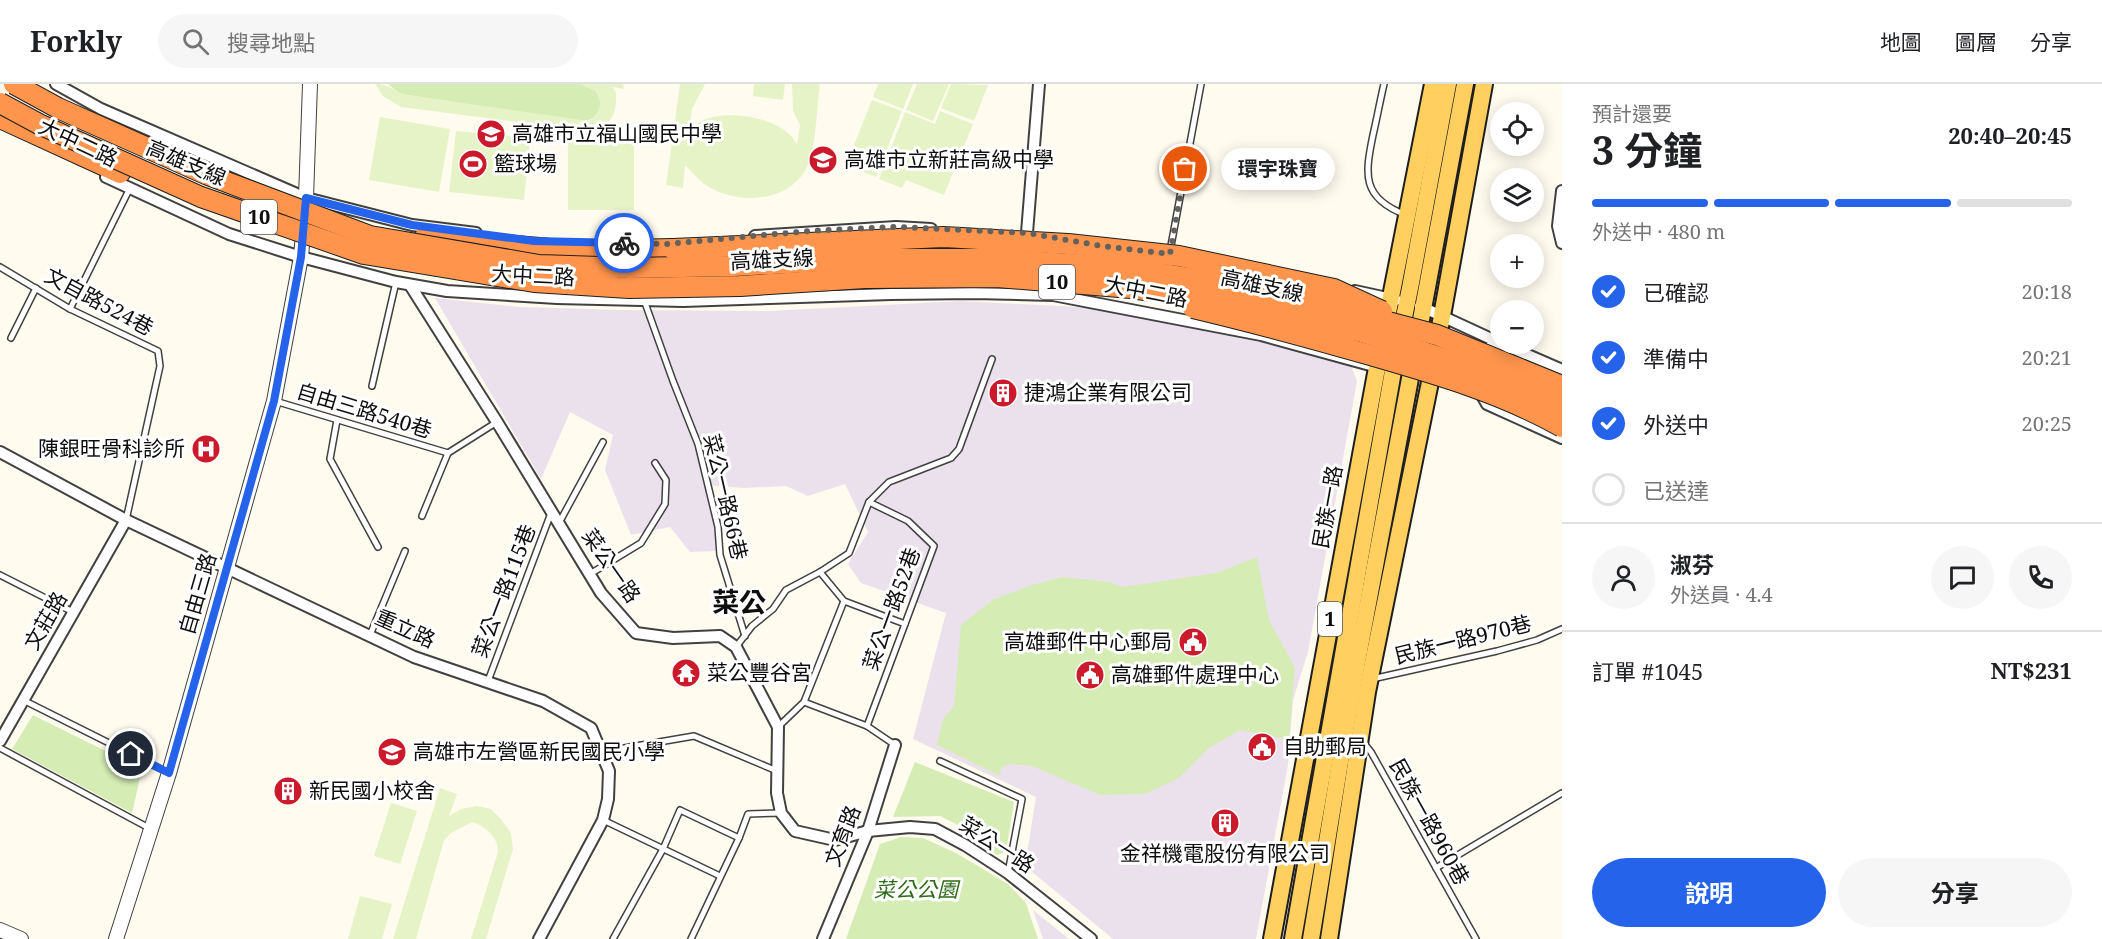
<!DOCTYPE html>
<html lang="zh-TW">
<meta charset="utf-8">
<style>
:root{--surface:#fff;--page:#f6f6f6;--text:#202124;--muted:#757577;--line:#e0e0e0;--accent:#2563eb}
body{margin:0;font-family:"Noto Serif","Noto Sans TC",serif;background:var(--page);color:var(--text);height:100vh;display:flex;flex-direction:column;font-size:22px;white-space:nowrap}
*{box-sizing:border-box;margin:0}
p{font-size:20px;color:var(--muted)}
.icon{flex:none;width:33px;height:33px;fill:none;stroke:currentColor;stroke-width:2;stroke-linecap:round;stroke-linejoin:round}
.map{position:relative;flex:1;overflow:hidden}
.panel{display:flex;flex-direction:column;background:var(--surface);width:540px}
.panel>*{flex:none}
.buttons{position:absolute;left:1490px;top:18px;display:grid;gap:12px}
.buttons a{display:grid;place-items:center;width:54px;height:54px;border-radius:50%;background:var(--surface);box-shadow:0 3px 15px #0003;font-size:30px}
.pin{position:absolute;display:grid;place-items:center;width:51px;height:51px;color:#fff;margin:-26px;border:3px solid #fff;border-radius:50%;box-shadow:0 2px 6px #0007}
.courier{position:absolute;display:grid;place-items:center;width:60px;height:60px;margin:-30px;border:4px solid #2563eb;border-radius:50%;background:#fff;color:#222;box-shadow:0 2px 8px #0007}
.bubble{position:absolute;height:42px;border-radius:21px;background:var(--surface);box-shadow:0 3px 15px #0003;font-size:20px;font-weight:700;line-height:42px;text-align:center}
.overview em{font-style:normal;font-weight:700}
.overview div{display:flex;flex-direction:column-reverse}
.overview{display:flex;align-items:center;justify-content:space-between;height:102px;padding:0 30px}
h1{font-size:39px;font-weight:700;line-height:45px}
.bar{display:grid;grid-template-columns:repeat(4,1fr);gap:9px 6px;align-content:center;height:72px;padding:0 30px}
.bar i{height:8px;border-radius:4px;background:var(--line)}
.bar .on{background:var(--accent)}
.bar p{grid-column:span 4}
.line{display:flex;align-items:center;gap:15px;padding:0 30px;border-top:2px solid var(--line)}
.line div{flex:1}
.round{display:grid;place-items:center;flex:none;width:63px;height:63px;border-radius:32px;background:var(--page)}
ol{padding:0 30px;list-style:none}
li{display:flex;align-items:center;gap:18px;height:66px}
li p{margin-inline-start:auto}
li .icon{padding:6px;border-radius:50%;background:var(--accent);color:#fff;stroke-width:4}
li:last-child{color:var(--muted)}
li i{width:33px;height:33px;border:3px solid var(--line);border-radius:50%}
.action{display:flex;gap:12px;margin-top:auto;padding:12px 30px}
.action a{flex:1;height:69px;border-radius:36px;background:var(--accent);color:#fff;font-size:24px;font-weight:700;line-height:69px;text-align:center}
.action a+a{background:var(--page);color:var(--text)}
header{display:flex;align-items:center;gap:36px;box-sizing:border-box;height:84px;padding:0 30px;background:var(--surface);border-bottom:2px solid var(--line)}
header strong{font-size:28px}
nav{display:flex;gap:33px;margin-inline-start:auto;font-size:21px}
.search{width:420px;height:54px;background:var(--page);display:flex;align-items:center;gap:15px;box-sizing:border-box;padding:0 21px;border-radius:33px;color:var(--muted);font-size:22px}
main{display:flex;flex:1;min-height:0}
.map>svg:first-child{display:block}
.industrial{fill:#ebe1ed}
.green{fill:#d5edb5}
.pitch{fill:#e6f3c7}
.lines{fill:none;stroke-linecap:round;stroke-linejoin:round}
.service-casing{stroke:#414141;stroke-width:8}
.minor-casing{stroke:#414141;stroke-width:14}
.tertiary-casing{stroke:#414141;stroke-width:16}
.primary-casing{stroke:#1f1f1f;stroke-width:20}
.motorway-casing{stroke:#1f1f1f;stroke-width:22}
.service{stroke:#fff;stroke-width:5}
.minor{stroke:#fff;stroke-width:10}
.tertiary{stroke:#fff;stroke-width:14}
.primary{stroke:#ffd05f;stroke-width:16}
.motorway{stroke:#ff954d;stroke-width:20}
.motorway-bridge-casing{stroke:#1f1f1f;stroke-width:22;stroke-linecap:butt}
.motorway-bridge{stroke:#ff954d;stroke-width:20}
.done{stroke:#62615d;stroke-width:6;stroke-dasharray:0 10.8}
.route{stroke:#2563eb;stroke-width:8}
.labels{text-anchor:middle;stroke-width:6;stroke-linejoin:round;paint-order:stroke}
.shield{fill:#fff;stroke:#565656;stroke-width:1.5}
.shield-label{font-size:20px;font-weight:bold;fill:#0e0e0e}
.poi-label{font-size:21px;fill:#0e0e0e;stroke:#fff;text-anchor:start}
.street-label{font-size:21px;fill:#0e0e0e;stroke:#fff}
.park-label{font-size:21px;font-style:italic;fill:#2e6b18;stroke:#fff}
.district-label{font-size:27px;font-weight:bold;fill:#0e0e0e;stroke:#fff}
</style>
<header>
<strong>Forkly</strong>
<div class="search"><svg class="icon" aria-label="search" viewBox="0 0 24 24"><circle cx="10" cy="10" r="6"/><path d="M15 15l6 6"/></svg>搜尋地點</div>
<nav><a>地圖</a><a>圖層</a><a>分享</a></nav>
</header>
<main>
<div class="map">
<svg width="1562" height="855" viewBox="0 0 1562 855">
<rect width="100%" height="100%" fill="#fffbef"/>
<g class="industrial">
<polygon points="435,214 520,223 624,226 769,227 960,217 1080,223 1188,238 1351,281 1357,297 1308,568 1293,616 1288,681 1256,855 1113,855 1025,782 1036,713 913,655 946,529 861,499 848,480 868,448 845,400 808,412 786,402 744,404 705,401 717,448 716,467 690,468 670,443 631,451 605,386 613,351 570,328 541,395"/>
<polygon points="1033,826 1069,855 1043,855"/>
</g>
<g class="green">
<path d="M 388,0 L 581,0 L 596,7 L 601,18 C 599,30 594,37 581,37 L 407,11 L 399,9 Z"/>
<polygon points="1257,473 1269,536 1295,584 1289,656 1240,646 1209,664 1179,694 1145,710 1100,711 1032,682 1009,680 1001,684 1000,692 937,661 943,635 954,622 961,541 994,515 1032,501 1062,493 1110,498 1122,503 1216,489"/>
<polygon points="33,631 142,685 132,729 12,665"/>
<polygon points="915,678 1014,718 1006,768 997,771 956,740 940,732 893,733"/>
<polygon points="901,753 923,754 956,769 1008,800 1026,819 1038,855 846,855 880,760"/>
</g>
<g class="pitch">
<path d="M 375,0 C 390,0 393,7 407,11 L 589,37 C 601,30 603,19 596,7 L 581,0 L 623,0 L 624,5 L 612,3 L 616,8 C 617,32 612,41 587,47 L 401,23 L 383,12 Z"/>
<path d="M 680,0 L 705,0 L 692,25 L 689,48 C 704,20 784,29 797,61 L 800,41 L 793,27 L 792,0 L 820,0 C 817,21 816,70 805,87 C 785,119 738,120 709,103 C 699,97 693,89 685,81 L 683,104 L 666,101 Z"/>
<polygon points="754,0 785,0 783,16 753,12"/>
<polygon points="878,0 913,0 903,25 873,13"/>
<polygon points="917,0 949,0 933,37 906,26"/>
<polygon points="951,0 988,1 974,37 941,24"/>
<polygon points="872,16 902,27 876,93 846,81"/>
<polygon points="940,27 973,40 944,111 906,96 902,104 879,95 905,28 935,40"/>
<polygon points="380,33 450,45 439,108 369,96"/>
<polygon points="456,47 530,54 524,116 449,108"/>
<rect x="568" y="54" width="66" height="72"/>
<path d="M 440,704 L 457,710 L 449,732 L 461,725 L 477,722 L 491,725 L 501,735 L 511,749 L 513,765 L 486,855 L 471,855 L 498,768 C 498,753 487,743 472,738 L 451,749 L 444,756 L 416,855 L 393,855 Z"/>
<polygon points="391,719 417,727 400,780 374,772"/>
<polygon points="360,812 392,820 382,855 348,855"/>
</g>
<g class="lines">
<g class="service-casing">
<g id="service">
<path d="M 1384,0 C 1380,17 1377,34 1373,51 C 1365,90 1361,114 1406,131"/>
<polyline points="1170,167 1201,0"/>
<polyline points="0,183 70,225 158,267 160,282 126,436"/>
<polyline points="644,216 673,297 698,360 718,443 720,471 745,552"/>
<polyline points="70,225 130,104"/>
<polyline points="11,254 36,204"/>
<polyline points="372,302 396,198"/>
<polyline points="275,317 448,369 422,432"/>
<polyline points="337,336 330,375 378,463"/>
<polyline points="448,369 497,338"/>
<polyline points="869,418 908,437 934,462 867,642 895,661"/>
<polyline points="559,439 603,358"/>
<polyline points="820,488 844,517 905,540"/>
<polyline points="590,490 641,459 665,420 666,396 655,379"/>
<polyline points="0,491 73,528"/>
<polyline points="370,551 405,467"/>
<polyline points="736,563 752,542 773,525 786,506 820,488 849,469 869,418 889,398 951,374 959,365 992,275"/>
<polyline points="1372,595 1497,567 1537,556 1562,545"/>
<polyline points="488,597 551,429"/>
<polyline points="23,616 169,689"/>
<polyline points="804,618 867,642"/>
<polyline points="778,643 804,618 844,517"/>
<polyline points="1363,658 1371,668 1476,855"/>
<polyline points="0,664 149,744"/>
<polyline points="601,668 694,652 777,687"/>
<polyline points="940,677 1022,715 1008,789"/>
<polyline points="603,736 720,792"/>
<polyline points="1436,784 1562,709"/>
<polyline points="613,855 663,765 680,726 739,754 748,730 781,729"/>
<polyline points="691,855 739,754"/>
</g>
</g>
<g class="minor-casing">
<g id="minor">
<polyline points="56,0 101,25 306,114 412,141 476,149"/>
<polyline points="106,93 229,150 301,173 396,198 447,207 557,214 683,217 891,210 974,209 1053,211 1261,251 1381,284"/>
<polyline points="1562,107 1558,142 1562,159"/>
<polyline points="755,152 896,143 931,145"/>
<polyline points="1026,161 1039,0"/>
<polyline points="891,165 989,165"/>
<polyline points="410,201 497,338 601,509 636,549 673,554 720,552 736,563 778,643 777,709 781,729 795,747 835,756 868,747 910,743 935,745 965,761 1008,789 1091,855"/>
<polyline points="1355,207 1396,216"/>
<polyline points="1420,222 1500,259"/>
<polyline points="1491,262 1512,264"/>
<polyline points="1507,262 1562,286"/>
<polyline points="1483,313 1487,320 1562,354"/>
<polyline points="0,368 126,436 414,573 543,617 591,644 609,687 608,715 603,736 539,855"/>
<polyline points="0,657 126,436"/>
<polyline points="823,855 868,747 895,661"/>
</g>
</g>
<g class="tertiary-casing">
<g id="tertiary">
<polyline points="0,846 21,855"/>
<polyline points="116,855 169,689 274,317 301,173 306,114 310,0"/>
</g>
</g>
<g class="primary-casing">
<g id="primary">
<polyline points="1272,855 1377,284 1433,0"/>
<polyline points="1293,855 1393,287 1410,204 1448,0"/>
<polyline points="1311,855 1352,605 1465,0"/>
<polyline points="1329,855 1367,608 1430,298 1484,0"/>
</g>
</g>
<g class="motorway-casing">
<g id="motorway">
<polyline points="0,34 120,89"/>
<polyline points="424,154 574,167 673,165"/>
</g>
</g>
<use href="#service" class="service"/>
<use href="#minor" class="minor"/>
<use href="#tertiary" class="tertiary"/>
<use href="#primary" class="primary"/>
<use href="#motorway" class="motorway"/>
<g class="motorway-bridge-casing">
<g id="motorway-bridge">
<polyline points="14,0 58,24 208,91 370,152 539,181 630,184 734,182 862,175 999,175 1127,184 1202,196 1272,210 1384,237 1437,251 1562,302"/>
<polyline points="0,19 39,40 201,113 364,170 534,198 629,204 740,202 865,194 997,193 1131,204 1235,219 1362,248 1488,289 1562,322"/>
<polyline points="673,165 944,153 1068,160 1179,172 1334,205 1382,227"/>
<path d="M 1193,224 C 1252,238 1311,254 1370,271 C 1436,290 1502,309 1562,343"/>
</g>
</g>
<use href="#motorway-bridge" class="motorway-bridge"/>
</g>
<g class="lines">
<polyline class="done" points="624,159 666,160 809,147 896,143 1027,149 1102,162 1170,170 1185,85"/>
<polyline class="route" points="131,670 169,689 274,317 301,173 306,114 412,141 534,157 624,159"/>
</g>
<defs>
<g id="school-disc" transform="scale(1.5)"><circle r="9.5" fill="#ca1a2b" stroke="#fff"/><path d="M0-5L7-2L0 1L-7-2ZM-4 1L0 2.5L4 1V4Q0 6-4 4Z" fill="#fff"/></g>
<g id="stadium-disc" transform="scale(1.5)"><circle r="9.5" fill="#ca1a2b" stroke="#fff"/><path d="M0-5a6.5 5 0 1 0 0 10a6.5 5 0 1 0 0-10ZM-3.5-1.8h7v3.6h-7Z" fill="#fff"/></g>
<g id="building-disc" transform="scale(1.5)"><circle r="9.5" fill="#ca1a2b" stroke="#fff"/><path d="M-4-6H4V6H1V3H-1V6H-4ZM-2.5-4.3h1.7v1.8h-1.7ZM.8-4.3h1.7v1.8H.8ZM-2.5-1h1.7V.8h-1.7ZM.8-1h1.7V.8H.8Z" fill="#fff"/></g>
<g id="hospital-disc" transform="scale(1.5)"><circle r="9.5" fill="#ca1a2b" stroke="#fff"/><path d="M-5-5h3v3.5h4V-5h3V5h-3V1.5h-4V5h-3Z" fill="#fff"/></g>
<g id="civic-disc" transform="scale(1.5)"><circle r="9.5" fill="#ca1a2b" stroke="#fff"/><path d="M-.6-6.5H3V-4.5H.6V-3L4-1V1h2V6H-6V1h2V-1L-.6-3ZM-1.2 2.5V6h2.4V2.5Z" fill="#fff"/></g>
<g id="temple-disc" transform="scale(1.5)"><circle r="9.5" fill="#ca1a2b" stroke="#fff"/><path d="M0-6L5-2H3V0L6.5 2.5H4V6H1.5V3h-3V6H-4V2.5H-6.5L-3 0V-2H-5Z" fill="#fff"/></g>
</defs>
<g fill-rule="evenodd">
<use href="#school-disc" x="491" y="50"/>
<use href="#school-disc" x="823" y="76"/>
<use href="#stadium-disc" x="473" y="80"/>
<use href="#building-disc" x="1003" y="309"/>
<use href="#hospital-disc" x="206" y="365"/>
<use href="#civic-disc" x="1193" y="558"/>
<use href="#temple-disc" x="686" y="589"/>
<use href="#civic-disc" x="1090" y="591"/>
<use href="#civic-disc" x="1262" y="663"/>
<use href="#school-disc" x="392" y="668"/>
<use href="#building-disc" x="288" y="707"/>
<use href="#building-disc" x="1225" y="739"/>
</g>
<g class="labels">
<g class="shield">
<rect x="241" y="116" width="36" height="34" rx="4.5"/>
<rect x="1039" y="181" width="36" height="34" rx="4.5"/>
<rect x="1318" y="518" width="24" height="34" rx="4.5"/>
</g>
<g class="shield-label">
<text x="259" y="140">10</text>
<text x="1057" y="205">10</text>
<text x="1330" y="542">1</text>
</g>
<g class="poi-label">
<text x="512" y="57">高雄市立福山國民中學</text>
<text x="844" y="83">高雄市立新莊高級中學</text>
<text x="494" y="87">籃球場</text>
<text x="1024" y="316">捷鴻企業有限公司</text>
<text x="185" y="372" text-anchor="end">陳銀旺骨科診所</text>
<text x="1172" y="565" text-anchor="end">高雄郵件中心郵局</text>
<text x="707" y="596">菜公豐谷宮</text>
<text x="1111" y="598">高雄郵件處理中心</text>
<text x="1283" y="670">自助郵局</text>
<text x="413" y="675">高雄市左營區新民國民小學</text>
<text x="309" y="714">新民國小校舍</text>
<text x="1225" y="777" text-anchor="middle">金祥機電股份有限公司</text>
</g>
<g class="street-label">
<text transform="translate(78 59) rotate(25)" y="7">大中二路</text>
<text transform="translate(186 79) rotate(23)" y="7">高雄支線</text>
<text transform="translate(772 176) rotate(-3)" y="7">高雄支線</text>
<text transform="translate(533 192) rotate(3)" y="7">大中二路</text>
<text transform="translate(1262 202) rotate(12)" y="7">高雄支線</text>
<text transform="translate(1146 208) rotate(11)" y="7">大中二路</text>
<text transform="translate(99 218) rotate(28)" y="7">文自路524巷</text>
<text transform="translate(364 327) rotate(17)" y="7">自由三路540巷</text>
<text transform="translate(725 413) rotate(77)" y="7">菜公一路66巷</text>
<text transform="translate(1328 423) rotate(-80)" y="7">民族一路</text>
<text transform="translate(611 482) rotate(55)" y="7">菜公一路</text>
<text transform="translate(504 507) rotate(-69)" y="7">菜公一路115巷</text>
<text transform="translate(198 510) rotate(-74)" y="7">自由三路</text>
<text transform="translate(892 525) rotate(-70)" y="7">菜公一路52巷</text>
<text transform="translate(46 537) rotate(-60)" y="7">文莊路</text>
<text transform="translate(405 545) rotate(24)" y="7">重立路</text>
<text transform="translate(1463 556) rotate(-14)" y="7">民族一路970巷</text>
<text transform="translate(1429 738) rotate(61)" y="7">民族一路960巷</text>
<text transform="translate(843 752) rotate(-69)" y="7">文育路</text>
<text transform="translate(997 761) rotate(33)" y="7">菜公一路</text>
</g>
<g class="park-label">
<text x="916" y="813">菜公公園</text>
</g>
<g class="district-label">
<text x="739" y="528">菜公</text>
</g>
</g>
</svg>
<div class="buttons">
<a><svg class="icon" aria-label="locate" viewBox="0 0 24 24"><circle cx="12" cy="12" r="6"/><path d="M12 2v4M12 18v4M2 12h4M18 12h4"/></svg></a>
<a><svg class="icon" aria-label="layers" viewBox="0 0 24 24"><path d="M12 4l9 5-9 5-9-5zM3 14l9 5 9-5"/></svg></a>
<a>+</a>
<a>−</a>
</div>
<div class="pin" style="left:1185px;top:85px;background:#ea580c"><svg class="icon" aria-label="bag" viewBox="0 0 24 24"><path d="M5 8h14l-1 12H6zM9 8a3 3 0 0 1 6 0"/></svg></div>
<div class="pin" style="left:131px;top:670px;background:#1f2937"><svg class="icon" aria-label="home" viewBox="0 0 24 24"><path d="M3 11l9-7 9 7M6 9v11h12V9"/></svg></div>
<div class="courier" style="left:624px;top:159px"><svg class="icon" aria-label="bike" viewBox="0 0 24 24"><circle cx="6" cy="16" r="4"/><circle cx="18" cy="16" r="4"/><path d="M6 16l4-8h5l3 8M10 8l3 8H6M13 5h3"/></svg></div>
<div class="bubble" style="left:1221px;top:64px;width:114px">環宇珠寶</div>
</div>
<section class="panel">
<div class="overview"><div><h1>3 分鐘</h1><p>預計還要</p></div><em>20:40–20:45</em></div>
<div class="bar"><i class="on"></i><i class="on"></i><i class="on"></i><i></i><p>外送中 · 480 m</p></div>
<ol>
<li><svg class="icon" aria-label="check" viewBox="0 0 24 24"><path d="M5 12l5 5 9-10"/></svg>已確認<p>20:18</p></li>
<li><svg class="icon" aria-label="check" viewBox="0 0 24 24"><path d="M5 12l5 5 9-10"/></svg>準備中<p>20:21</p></li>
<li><svg class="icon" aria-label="check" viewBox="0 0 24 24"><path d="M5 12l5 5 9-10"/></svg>外送中<p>20:25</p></li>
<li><i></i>已送達</li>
</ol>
<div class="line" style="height:108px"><a class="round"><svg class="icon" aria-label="person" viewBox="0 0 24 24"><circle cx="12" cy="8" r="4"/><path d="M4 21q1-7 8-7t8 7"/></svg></a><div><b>淑芬</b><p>外送員 · 4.4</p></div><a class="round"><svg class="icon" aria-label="chat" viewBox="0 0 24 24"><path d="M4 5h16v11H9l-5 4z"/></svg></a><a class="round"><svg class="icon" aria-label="phone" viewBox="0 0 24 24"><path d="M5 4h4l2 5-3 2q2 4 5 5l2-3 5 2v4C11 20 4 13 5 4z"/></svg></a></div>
<div class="line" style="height:78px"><div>訂單 #1045</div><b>NT$231</b></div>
<div class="action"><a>說明</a><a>分享</a></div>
</section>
</main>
